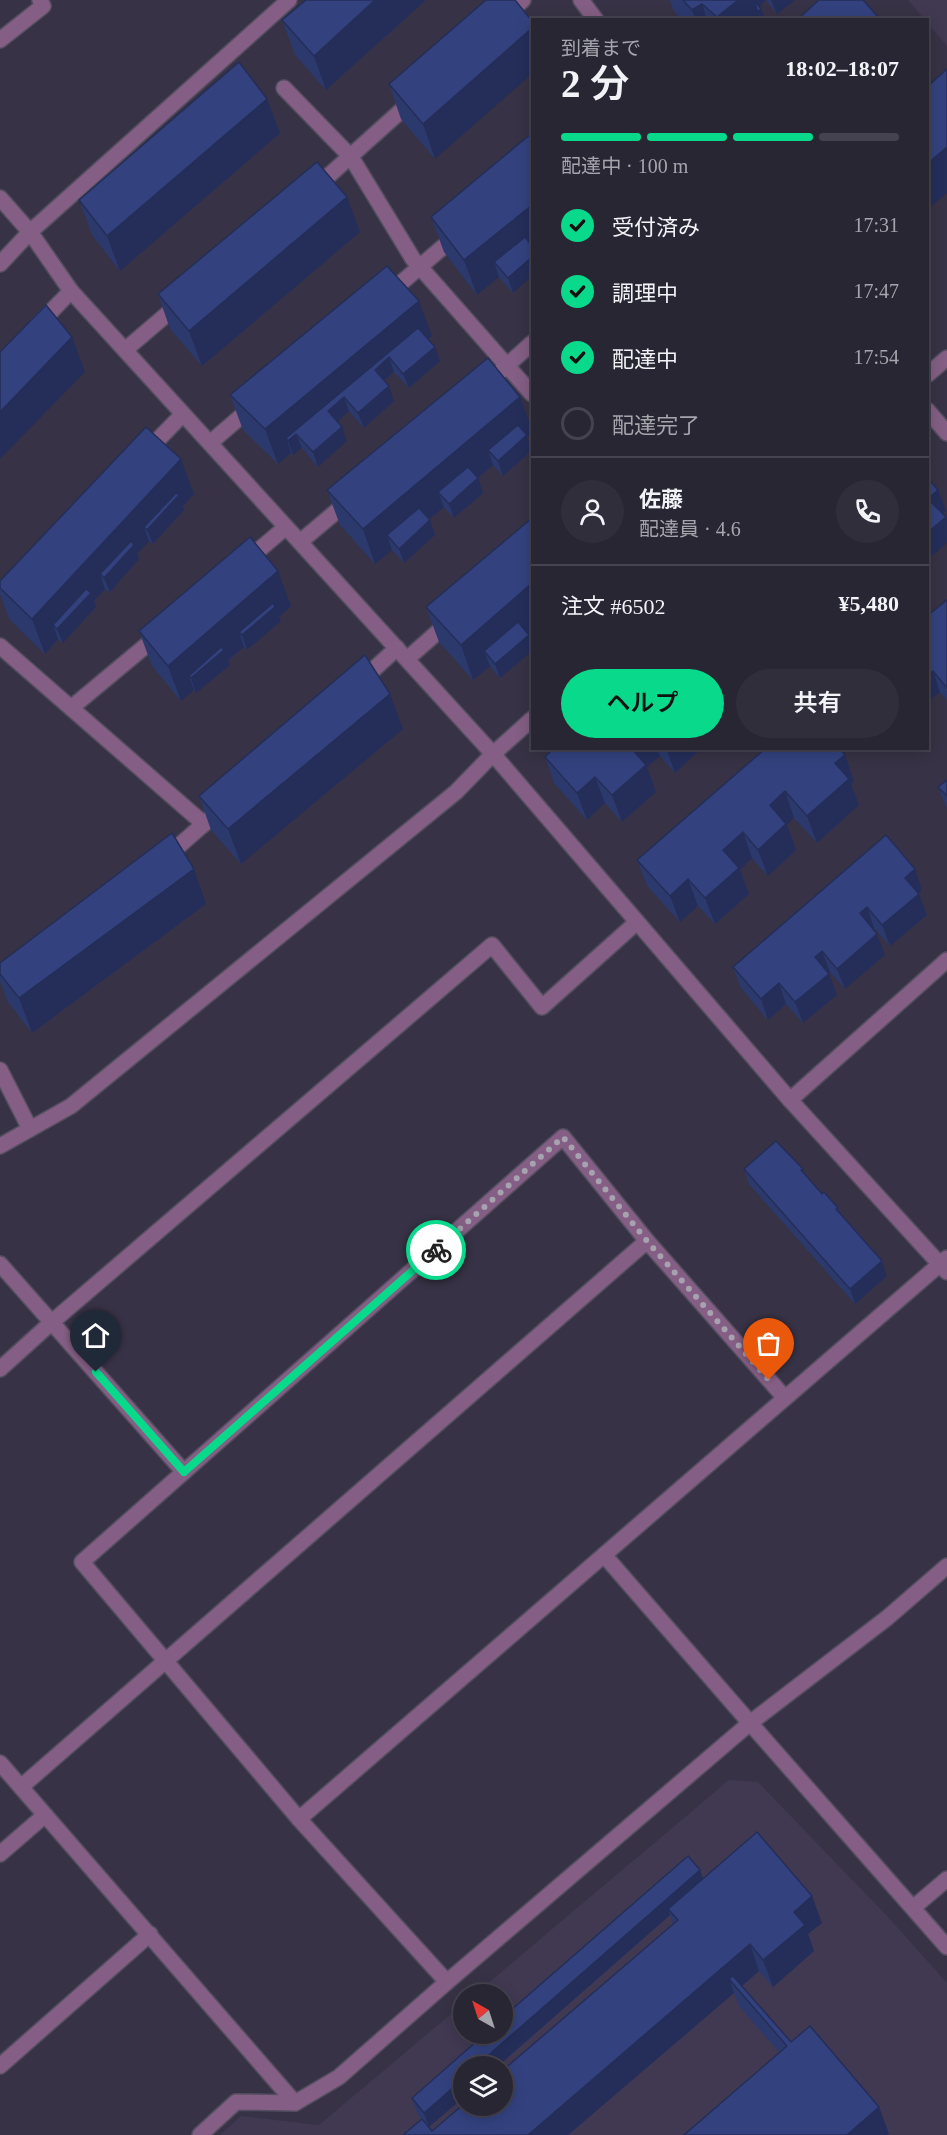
<!DOCTYPE html>
<html lang="ja">
<meta charset="utf-8">
<style>
:root{--surface:#292634;--page:#312e3c;--text:#f1f3f6;--muted:#a5a5ac;--line:#45434f;--accent:#08d98b}
body{margin:0;font-family:"Times New Roman","Noto Sans JP",serif;background:var(--page);color:var(--text);height:100vh;display:flex;flex-direction:column;font-size:22px;white-space:nowrap}
*{box-sizing:border-box;margin:0}
p{font-size:20px;color:var(--muted)}
.icon{flex:none;width:33px;height:33px;fill:none;stroke:currentColor;stroke-width:2;stroke-linecap:round;stroke-linejoin:round}
.map{position:relative;flex:1;overflow:hidden}
.drawer{position:absolute;left:531px;top:18px;width:398px;height:732px;display:flex;flex-direction:column;background:var(--surface);border-radius:0px;box-shadow:0 3px 15px #0003,0 0 0 2px var(--line)}
.drawer>*{flex:none}
.needle{width:39px;rotate:321deg}
.tools{position:absolute;left:453px;top:1984px;display:grid;gap:12px}
.tools a{display:grid;place-items:center;width:60px;height:60px;border-radius:50%;background:var(--surface);box-shadow:0 3px 15px #0003,0 0 0 2px var(--line);font-size:30px}
.pin{position:absolute;display:grid;place-items:center;width:51px;height:51px;color:#fff;margin:-62px -26px;border-radius:50% 50% 50% 0;rotate:-45deg;box-shadow:0 0 6px #0007}
.pin .icon{rotate:45deg}
.courier{position:absolute;display:grid;place-items:center;width:60px;height:60px;margin:-30px;border:4px solid #08d98b;border-radius:50%;background:#fff;color:#222;box-shadow:0 2px 8px #0007}
.head em{font-style:normal;font-weight:600}
.head div{display:flex;flex-direction:column-reverse}
.head{display:flex;align-items:center;justify-content:space-between;height:102px;padding:0 30px}
h1{font-size:39px;font-weight:600;line-height:45px}
.bar{display:grid;grid-template-columns:repeat(4,1fr);gap:9px 6px;align-content:center;height:72px;padding:0 30px}
.bar i{height:8px;border-radius:4px;background:var(--line)}
.bar .current{background:var(--accent)}
.bar p{grid-column:span 4}
.line{display:flex;align-items:center;gap:15px;padding:0 30px;border-top:2px solid var(--line)}
.line div{flex:1}
.round{display:grid;place-items:center;flex:none;width:63px;height:63px;border-radius:32px;background:var(--page)}
ol{padding:0 30px;list-style:none}
li{display:flex;align-items:center;gap:18px;height:66px}
li p{margin-inline-start:auto}
li .icon{padding:6px;border-radius:50%;background:var(--accent);color:#111;stroke-width:4}
li:last-child{color:var(--muted)}
li i{width:33px;height:33px;border:3px solid var(--line);border-radius:50%}
.action{display:flex;gap:12px;margin-top:auto;padding:12px 30px}
.action a{flex:1;height:69px;border-radius:36px;background:var(--accent);color:#111;font-size:24px;font-weight:600;line-height:69px;text-align:center}
.action a+a{background:var(--page);color:var(--text)}
.map>svg:first-child{display:block}
.built{fill:#413952;fill-rule:evenodd}
.lines{fill:none;stroke-linecap:round;stroke-linejoin:round}
.minor-casing{stroke:#524e5f;stroke-width:18}
.tertiary-casing{stroke:#524e5f;stroke-width:18}
.minor{stroke:#845e84;stroke-width:15}
.tertiary{stroke:#845e84;stroke-width:15}
.wall{fill:#2c396d;fill-rule:evenodd}
.shaded-wall{fill:#242e59}
.building{fill:#33427f;stroke:#242e59;stroke-width:1.5}
.done{stroke:#a6a2b0;stroke-width:6;stroke-dasharray:0 10.8}
.route{stroke:#08d98b;stroke-width:8}
</style>
<div class="map">
<svg width="947" height="2135" viewBox="0 0 947 2135">
<rect width="100%" height="100%" fill="#373245"/>
<g class="built">
<polygon points="908,0 947,0 947,46 927,23 927,20 924,19"/>
<path d="M 729,1780 L 758,1782 L 888,1917 L 947,1983 L 947,2135 L 220,2135 L 241,2116 L 319,2125 L 463,2004 L 464,2034 L 502,2034 L 502,1995 L 474,1995 ZM 464,2067 L 502,2067 L 502,2106 L 464,2106 Z"/>
</g>
<g class="lines">
<g class="minor-casing">
<g id="minor">
<polyline points="504,17 523,0"/>
<polyline points="0,40 43,6 40,0"/>
<polyline points="284,88 351,157 413,259 532,394"/>
<polyline points="315,188 413,100"/>
<polyline points="0,198 30,232 71,291 493,754"/>
<polyline points="0,264 30,232 289,0"/>
<polyline points="387,295 458,234"/>
<polyline points="37,326 71,291"/>
<polyline points="125,350 180,303"/>
<polyline points="501,371 532,343"/>
<polyline points="927,375 947,358"/>
<polyline points="210,443 253,406"/>
<polyline points="146,452 183,414"/>
<polyline points="300,542 351,499"/>
<polyline points="246,561 286,527"/>
<polyline points="0,646 204,824"/>
<polyline points="407,659 450,621"/>
<polyline points="360,682 397,648"/>
<polyline points="71,708 161,633"/>
<polyline points="164,859 222,808"/>
<polyline points="0,1070 30,1129"/>
<polyline points="790,1100 947,960"/>
<polyline points="0,1264 184,1472"/>
<polyline points="0,1369 52,1322 492,945 542,1007 637,922"/>
<polyline points="604,1555 750,1723 887,1618 947,1566"/>
<polyline points="0,1763 295,2103"/>
<polyline points="21,1787 647,1241 785,1398"/>
<polyline points="299,1819 82,1562 563,1137 647,1241"/>
<polyline points="0,1854 45,1815"/>
<polyline points="914,1907 947,1879"/>
<polyline points="447,1982 299,1819 947,1258"/>
<polyline points="0,2066 150,1934"/>
<polyline points="200,2135 236,2102 295,2103 339,2077 447,1982 750,1723 947,1947"/>
</g>
</g>
<g class="tertiary-casing">
<g id="tertiary">
<polyline points="581,0 596,20"/>
<polyline points="927,410 947,433"/>
<polyline points="493,754 790,1100 947,1272"/>
<polyline points="0,1146 71,1106 456,792 493,754 532,719"/>
</g>
</g>
<use href="#minor" class="minor"/>
<use href="#tertiary" class="tertiary"/>
</g>
<g class="wall">
<polygon points="306,0 426,0 326,90 295,55 282,20"/>
<polygon points="486,0 435,159 401,119 389,84"/>
<polygon points="670,0 795,0 777,14 766,0 759,6 761,9 765,20 682,20 673,10"/>
<polygon points="267,99 280,133 120,271 92,235 79,200"/>
<polygon points="532,133 513,293 499,277 477,295 444,252 431,217"/>
<polygon points="347,197 360,232 202,366 170,329 158,294"/>
<polygon points="432,336 428,339 440,361 409,388 394,372 384,381 394,401 364,428 349,411 337,422 347,441 318,467 302,448 293,455 291,453 278,464 243,430 230,395"/>
<polygon points="520,397 532,430 532,432 527,437 532,450 503,476 493,465 478,478 483,493 454,518 444,507 429,519 435,535 404,563 392,550 375,564 340,525 327,490"/>
<polygon points="181,459 194,494 183,506 184,510 153,544 149,541 137,554 139,559 110,592 105,589 94,601 96,607 63,643 58,639 45,654 9,619 0,594 0,581"/>
<polygon points="532,518 532,629 528,633 532,644 532,651 500,678 490,666 473,680 439,642 426,607"/>
<polygon points="947,600 947,700 940,692 927,703 927,616"/>
<polygon points="291,606 279,617 281,621 247,650 244,647 228,661 230,665 196,693 194,690 181,701 152,666 139,631"/>
<polygon points="403,729 241,864 211,830 199,796"/>
<polygon points="554,748 702,748 675,773 660,756 647,767 656,792 622,822 605,803 587,820 554,783 545,757"/>
<polygon points="845,755 854,781 851,784 859,805 817,843 794,818 787,825 796,850 768,876 752,858 740,870 749,894 715,924 698,906 680,922 647,886 637,860"/>
<polygon points="947,780 947,809 938,787"/>
<polygon points="194,869 206,904 32,1033 8,1002 0,981 0,963"/>
<polygon points="915,869 922,890 919,894 927,915 890,946 874,928 873,929 885,955 845,989 830,972 828,973 837,995 803,1023 786,1004 768,1020 741,988 733,967"/>
<polygon points="744,1169 805,1174 822,1194 838,1208 840,1213 887,1276 855,1304 749,1184"/>
<path d="M 700,1870 L 703,1879 L 822,1923 L 808,1934 L 814,1951 L 773,1987 L 759,1971 L 742,1986 L 791,2042 L 879,2107 L 889,2134 L 779,2052 L 739,2006 L 734,1993 L 568,2135 L 403,2135 L 422,2119 L 417,2113 L 412,2098 ZM 670,1915 L 673,1924 L 432,2131 L 429,2127 L 464,2067 L 497,2067 Z"/>
</g>
<g class="shaded-wall">
<polygon points="375,0 426,0 326,90 314,56"/>
<polygon points="738,0 766,0 757,9 761,20 718,20 717,17"/>
<polygon points="771,0 795,0 777,14"/>
<polygon points="702,4 707,20 696,20 692,10"/>
<polygon points="761,9 765,20 761,20 758,11"/>
<polygon points="532,28 532,74 435,159 423,124"/>
<polygon points="267,99 280,133 120,271 107,236"/>
<polygon points="947,147 947,193 927,210 927,164"/>
<polygon points="347,197 360,232 202,366 189,331"/>
<polygon points="532,205 532,250 494,262 499,277 477,295 464,260"/>
<polygon points="532,257 532,276 513,293 508,278"/>
<polygon points="419,301 432,336 396,366 389,357 394,372 380,384 344,397 349,411 333,426 296,434 302,448 293,455 288,441 286,438 291,453 278,464 265,429"/>
<polygon points="72,337 85,372 0,459 0,412"/>
<polygon points="435,347 440,361 409,388 403,374"/>
<polygon points="389,386 394,401 364,428 358,413"/>
<polygon points="520,397 532,430 532,432 527,437 532,450 503,476 498,461 488,450 493,465 448,503 438,492 444,507 396,546 387,535 392,550 375,564 363,529"/>
<polygon points="342,427 347,441 318,467 313,452"/>
<polygon points="181,459 194,494 183,506 184,510 153,544 147,530 144,527 149,541 137,554 139,559 110,592 104,578 100,574 105,589 94,601 96,607 63,643 57,629 53,625 58,639 45,654 32,619"/>
<polygon points="478,478 483,493 454,518 449,504"/>
<polygon points="938,490 946,511 936,520 928,499"/>
<polygon points="946,517 947,521 947,543 927,560 927,533"/>
<polygon points="430,520 435,535 404,563 399,549"/>
<polygon points="278,571 291,606 279,617 281,621 247,650 242,635 239,632 244,647 228,660 230,665 196,693 191,678 189,676 194,690 181,701 168,666"/>
<polygon points="532,583 532,629 494,663 484,651 490,666 473,680 461,645"/>
<polygon points="529,635 532,644 532,651 500,678 495,664"/>
<polygon points="933,671 940,692 927,703 927,676"/>
<polygon points="390,694 403,729 241,864 228,829"/>
<polygon points="630,748 657,748 660,756 647,767 656,792 622,822 612,795"/>
<polygon points="666,748 702,748 675,773"/>
<polygon points="845,755 854,781 851,784 859,805 817,843 807,816 835,763"/>
<polygon points="595,777 605,803 587,820 577,793"/>
<polygon points="785,791 794,818 787,825 796,850 768,876 758,850 770,805"/>
<polygon points="743,832 752,858 740,870 749,894 715,924 705,898 723,850"/>
<polygon points="194,869 206,904 32,1033 19,998"/>
<polygon points="915,869 922,890 913,899 905,878"/>
<polygon points="688,879 698,906 680,922 670,896"/>
<polygon points="919,894 927,915 890,946 882,925"/>
<polygon points="867,907 874,928 867,934 860,913"/>
<polygon points="877,934 885,955 845,989 837,969"/>
<polygon points="822,951 830,972 822,978 815,957"/>
<polygon points="829,974 837,995 803,1023 795,1002"/>
<polygon points="779,983 786,1004 768,1020 761,999"/>
<polygon points="882,1261 887,1276 855,1304 850,1289"/>
<polygon points="700,1870 705,1885 668,1909 670,1915 497,2067 475,2067"/>
<polygon points="812,1896 822,1923 808,1934 814,1951 773,1987 763,1960 794,1912"/>
<polygon points="750,1944 759,1971 738,1989 729,1979 734,1993 568,2135 528,2135"/>
<polygon points="464,2078 464,2097 429,2127 424,2113"/>
<polygon points="879,2107 889,2134 887,2135 847,2135"/>
</g>
<g class="building">
<polygon points="306,0 375,0 314,56 282,20"/>
<polygon points="486,0 515,0 532,21 532,28 423,124 389,84"/>
<polygon points="683,0 738,0 717,17 702,4 692,10"/>
<polygon points="754,0 761,9 758,11 757,10"/>
<polygon points="819,0 863,0 878,17 875,20 797,20"/>
<polygon points="239,62 267,99 107,236 79,200"/>
<polygon points="947,69 947,147 927,164 927,87"/>
<polygon points="532,133 532,205 464,260 431,217"/>
<polygon points="317,162 347,197 189,331 158,294"/>
<polygon points="525,237 532,246 532,257 508,278 494,262"/>
<polygon points="387,266 419,301 265,429 230,395"/>
<polygon points="46,305 72,337 0,412 0,352"/>
<polygon points="418,328 435,347 403,374 389,357 375,370 389,386 358,413 344,397 328,411 342,427 313,452 296,434 288,441 286,438"/>
<polygon points="488,358 520,397 363,529 327,490"/>
<polygon points="518,425 527,435 498,461 488,450"/>
<polygon points="146,427 181,459 32,619 0,588 0,581"/>
<polygon points="468,467 478,478 449,504 438,492"/>
<polygon points="927,477 938,490 928,499 946,517 927,533"/>
<polygon points="176,493 179,495 147,530 144,527"/>
<polygon points="419,508 430,520 399,549 387,535"/>
<polygon points="532,518 532,583 461,645 426,607"/>
<polygon points="250,537 278,571 168,666 139,631"/>
<polygon points="131,541 134,545 104,578 100,574"/>
<polygon points="86,589 91,593 57,629 53,625"/>
<polygon points="947,600 947,688 933,671 927,676 927,616"/>
<polygon points="273,603 275,607 242,635 239,632"/>
<polygon points="518,622 529,635 495,664 484,651"/>
<polygon points="221,647 224,650 191,678 189,676"/>
<polygon points="365,655 390,694 228,829 199,796"/>
<polygon points="554,748 631,748 646,765 612,795 595,777 577,793 545,757"/>
<polygon points="766,748 839,748 845,755 835,763 849,779 807,816 785,791 770,805 786,824 758,850 743,832 723,850 739,868 705,898 688,879 670,896 637,860"/>
<polygon points="947,780 947,796 938,787"/>
<polygon points="172,833 194,869 19,998 0,974 0,963"/>
<polygon points="886,835 915,869 905,878 919,894 882,925 867,907 860,913 877,934 837,969 822,951 815,957 829,974 795,1002 779,983 761,999 733,967"/>
<polygon points="776,1141 803,1169 801,1170 822,1194 824,1192 838,1208 836,1209 882,1261 850,1289 744,1169"/>
<polygon points="757,1832 812,1896 794,1912 805,1925 763,1960 750,1944 528,2135 403,2135 422,2119 432,2131 464,2104 464,2106 502,2106 502,2071 678,1920 668,1909"/>
<polygon points="688,1856 700,1870 475,2067 464,2067 464,2078 424,2113 412,2098 485,2034 502,2034 502,2018"/>
<polygon points="733,1976 791,2042 810,2026 879,2107 847,2135 684,2135 787,2046 729,1979"/>
</g>
<g class="lines">
<polyline class="done" points="436,1250 563,1137 647,1241 769,1380"/>
<polyline class="route" points="96,1372 184,1472 436,1250"/>
</g>
</svg>
<div class="tools">
<a><svg class="needle" viewBox="-14 -14 28 28"><path d="M0-13l5 13h-10z" fill="#e53935"/><path d="M0 13l5-13h-10z" fill="#a5a5ac"/></svg></a>
<a><svg class="icon" aria-label="layers" viewBox="0 0 24 24"><path d="M12 4l9 5-9 5-9-5zM3 14l9 5 9-5"/></svg></a>
</div>
<div class="pin" style="left:769px;top:1380px;background:#ea580c"><svg class="icon" aria-label="bag" viewBox="0 0 24 24"><path d="M5 8h14l-1 12H6zM9 8a3 3 0 0 1 6 0"/></svg></div>
<div class="pin" style="left:96px;top:1372px;background:#1f2937"><svg class="icon" aria-label="home" viewBox="0 0 24 24"><path d="M3 11l9-7 9 7M6 9v11h12V9"/></svg></div>
<div class="courier" style="left:436px;top:1250px"><svg class="icon" aria-label="bike" viewBox="0 0 24 24"><circle cx="6" cy="16" r="4"/><circle cx="18" cy="16" r="4"/><path d="M6 16l4-8h5l3 8M10 8l3 8H6M13 5h3"/></svg></div>
<section class="drawer">
<div class="head"><div><h1>2 分</h1><p>到着まで</p></div><em>18:02–18:07</em></div>
<div class="bar"><i class="current"></i><i class="current"></i><i class="current"></i><i></i><p>配達中 · 100 m</p></div>
<ol>
<li><svg class="icon" aria-label="check" viewBox="0 0 24 24"><path d="M5 12l5 5 9-10"/></svg>受付済み<p>17:31</p></li>
<li><svg class="icon" aria-label="check" viewBox="0 0 24 24"><path d="M5 12l5 5 9-10"/></svg>調理中<p>17:47</p></li>
<li><svg class="icon" aria-label="check" viewBox="0 0 24 24"><path d="M5 12l5 5 9-10"/></svg>配達中<p>17:54</p></li>
<li><i></i>配達完了</li>
</ol>
<div class="line" style="height:108px"><a class="round"><svg class="icon" aria-label="person" viewBox="0 0 24 24"><circle cx="12" cy="8" r="4"/><path d="M4 21q1-7 8-7t8 7"/></svg></a><div><b>佐藤</b><p>配達員 · 4.6</p></div><a class="round"><svg class="icon" aria-label="phone" viewBox="0 0 24 24"><path d="M5 4h4l2 5-3 2q2 4 5 5l2-3 5 2v4C11 20 4 13 5 4z"/></svg></a></div>
<div class="line" style="height:78px"><div>注文 #6502</div><b>¥5,480</b></div>
<div class="action"><a>ヘルプ</a><a>共有</a></div>
</section>
</div>
